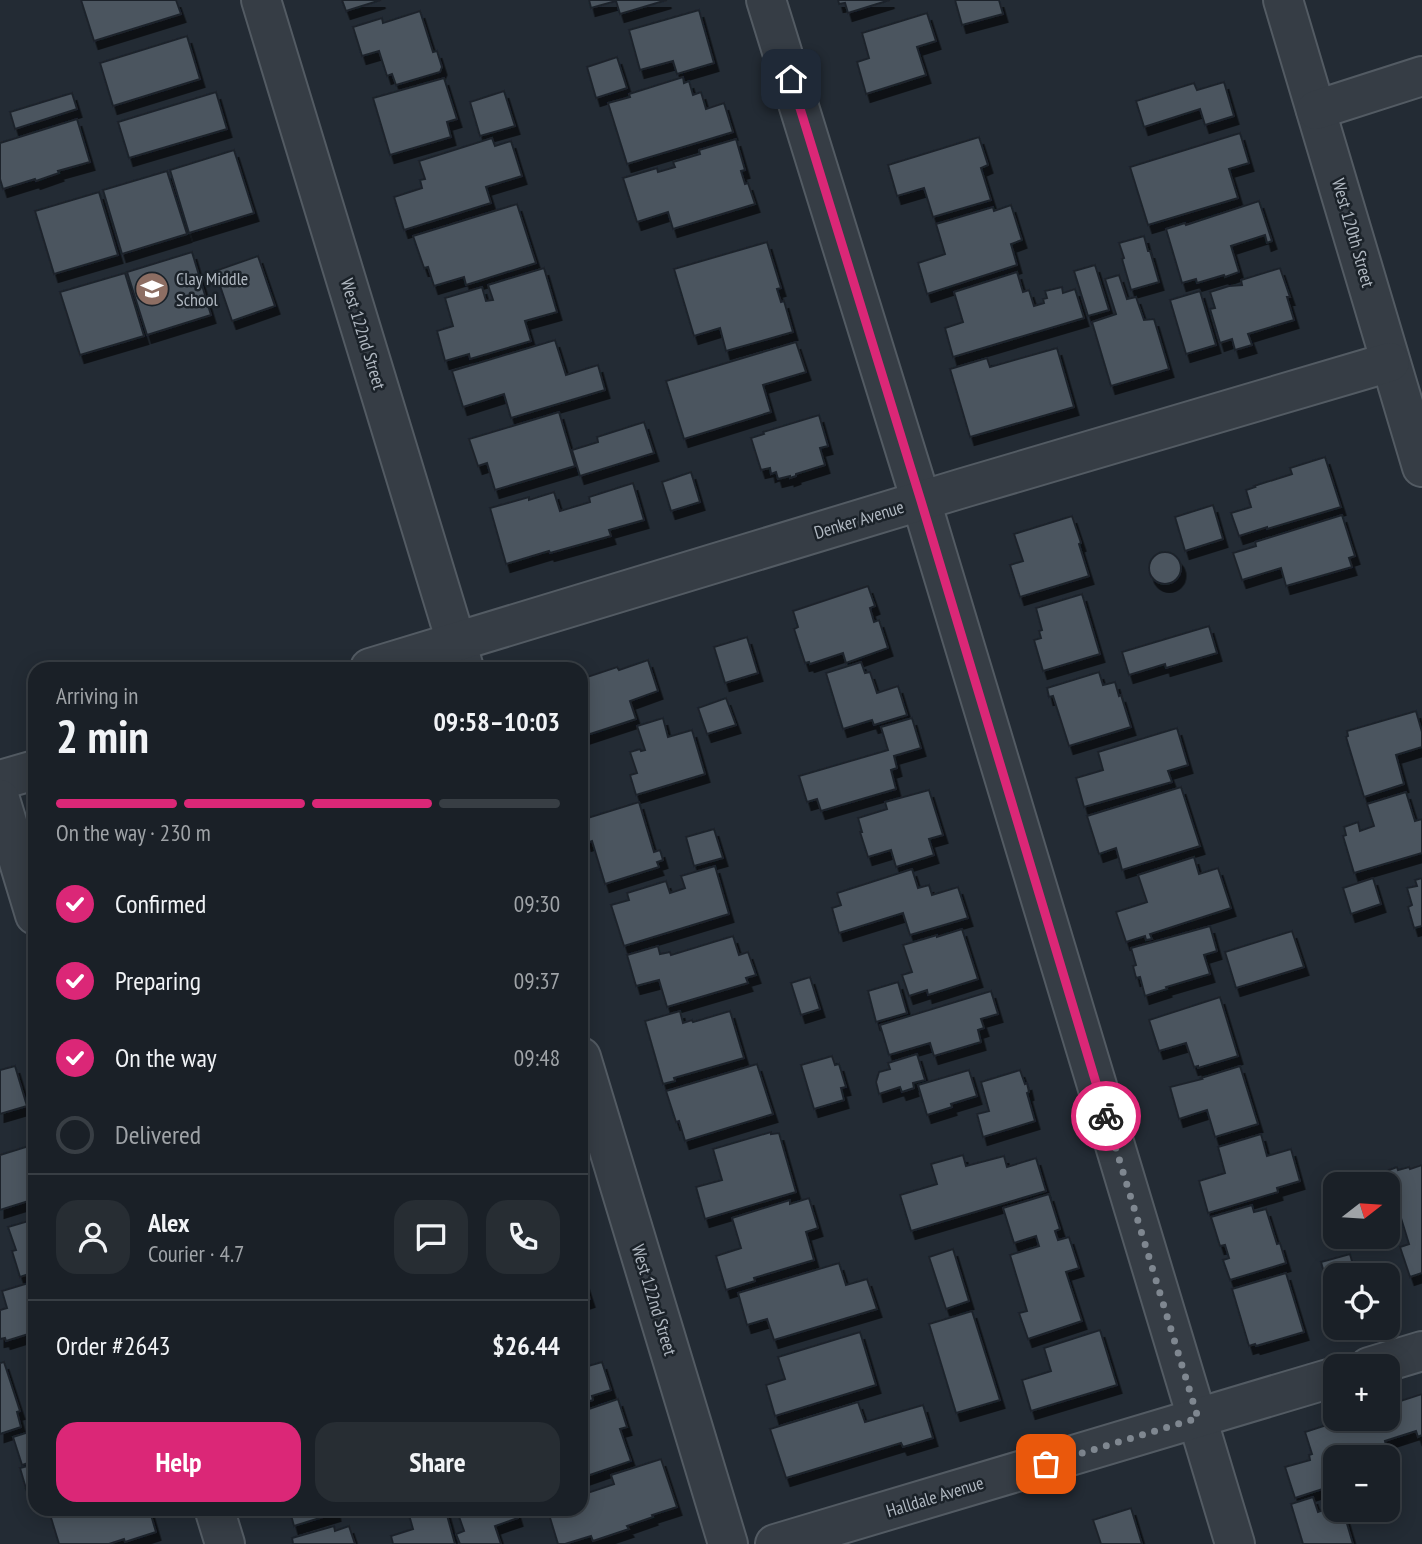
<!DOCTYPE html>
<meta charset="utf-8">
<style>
:root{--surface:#1a2027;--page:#272d33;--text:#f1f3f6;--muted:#9fa3a7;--line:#383e44;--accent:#db2777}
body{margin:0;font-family:"PT Sans Narrow",sans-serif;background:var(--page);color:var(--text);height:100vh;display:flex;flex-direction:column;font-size:26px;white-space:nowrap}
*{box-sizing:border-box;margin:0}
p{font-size:23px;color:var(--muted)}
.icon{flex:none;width:38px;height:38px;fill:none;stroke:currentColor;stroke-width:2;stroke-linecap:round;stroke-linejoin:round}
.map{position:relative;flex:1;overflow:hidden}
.details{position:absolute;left:28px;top:662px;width:560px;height:854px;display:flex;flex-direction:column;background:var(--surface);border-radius:21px;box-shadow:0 4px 18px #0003,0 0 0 2px var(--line)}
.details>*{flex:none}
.needle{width:46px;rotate:73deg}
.controls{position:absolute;left:1323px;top:1172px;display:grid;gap:14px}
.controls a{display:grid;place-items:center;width:77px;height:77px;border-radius:14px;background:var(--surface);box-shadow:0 4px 18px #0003,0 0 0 2px var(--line);font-size:35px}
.pin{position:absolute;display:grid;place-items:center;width:60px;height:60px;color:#fff;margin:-30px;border-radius:14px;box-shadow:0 4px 10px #0006}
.courier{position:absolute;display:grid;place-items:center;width:70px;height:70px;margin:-35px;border:5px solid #db2777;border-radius:50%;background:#fff;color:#222;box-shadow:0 2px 9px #0007}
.headline em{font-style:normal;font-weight:600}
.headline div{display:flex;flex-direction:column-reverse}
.headline{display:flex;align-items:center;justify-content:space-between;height:119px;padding:0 28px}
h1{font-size:46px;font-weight:600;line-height:52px}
.bar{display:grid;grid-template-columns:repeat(4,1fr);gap:10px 7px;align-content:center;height:84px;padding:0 28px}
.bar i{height:9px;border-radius:5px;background:var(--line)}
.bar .selected{background:var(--accent)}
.bar p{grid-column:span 4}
.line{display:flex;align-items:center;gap:18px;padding:0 28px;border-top:2px solid var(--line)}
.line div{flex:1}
.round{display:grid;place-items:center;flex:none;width:74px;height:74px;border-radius:21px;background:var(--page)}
ol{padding:0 28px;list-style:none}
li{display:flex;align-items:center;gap:21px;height:77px}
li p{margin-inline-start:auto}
li .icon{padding:7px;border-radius:50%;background:var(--accent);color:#fff;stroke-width:4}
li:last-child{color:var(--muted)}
li i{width:38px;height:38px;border:4px solid var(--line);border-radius:50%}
.action{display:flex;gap:14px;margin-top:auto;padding:14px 28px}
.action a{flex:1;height:80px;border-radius:21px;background:var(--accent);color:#fff;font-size:28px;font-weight:600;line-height:80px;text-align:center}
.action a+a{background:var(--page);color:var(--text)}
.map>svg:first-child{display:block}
.building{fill:#4b555f;stroke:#1d242c;stroke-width:2;filter:url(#shadow)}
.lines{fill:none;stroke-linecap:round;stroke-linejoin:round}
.minor-casing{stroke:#535b63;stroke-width:42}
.minor{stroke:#363d45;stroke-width:38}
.done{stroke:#7f8790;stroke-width:7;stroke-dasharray:0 12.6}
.route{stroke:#db2777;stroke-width:9}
.labels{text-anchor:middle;stroke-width:5;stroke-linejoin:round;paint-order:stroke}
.street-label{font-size:18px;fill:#b0b8c1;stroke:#1b2229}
.poi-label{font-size:18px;fill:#b0b8c1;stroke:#1b2229;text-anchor:start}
</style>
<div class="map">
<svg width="1422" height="1544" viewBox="0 0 1422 1544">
<defs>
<filter id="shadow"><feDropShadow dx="4.5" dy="8" stdDeviation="0" flood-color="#0009"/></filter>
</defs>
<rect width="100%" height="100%" fill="#232b34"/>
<g class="building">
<polygon points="81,0 176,0 181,14 94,41"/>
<polygon points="342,0 381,0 346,11"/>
<polygon points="589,0 667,0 620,14 616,1 591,8"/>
<polygon points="838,0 890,0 848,13 845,3 839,4"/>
<polygon points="955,0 999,0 1003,14 962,25"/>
<polygon points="699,10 714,63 677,74 673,61 640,70 629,30"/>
<polygon points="420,11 433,52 437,51 442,67 440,72 396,85 392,74 387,76 379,51 362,56 353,27 382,18 383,23"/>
<polygon points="927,13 936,41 917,47 926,75 866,94 857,62 869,58 862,33"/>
<polygon points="187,36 200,79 113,106 100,63"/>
<polygon points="617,57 627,88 596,98 587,67"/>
<polygon points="683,77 684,83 689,81 693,95 701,92 706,109 724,103 733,132 627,164 608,103 630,97 629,94"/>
<polygon points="444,78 457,119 447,122 451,137 390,155 373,98"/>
<polygon points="1224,82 1234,116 1205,125 1200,109 1144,127 1136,101 1194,83 1197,90"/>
<polygon points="504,91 515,126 480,136 470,102"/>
<polygon points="216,92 227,129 129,158 118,122"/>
<polygon points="72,93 77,109 15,129 10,112"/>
<polygon points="77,119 90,162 58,171 59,173 36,181 35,179 3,189 0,179 0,143"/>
<polygon points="1240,133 1249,163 1229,169 1238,198 1148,225 1130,167"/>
<polygon points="979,137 988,165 981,168 991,200 933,217 924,188 897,196 888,165"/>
<polygon points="492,138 495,146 511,141 522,176 486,187 491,203 404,230 394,197 422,188 420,180 425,179 419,161"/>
<polygon points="736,139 745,170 741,171 745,184 748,183 755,204 673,229 668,212 637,222 623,178 657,168 658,172 675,167 673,162 700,154 699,150"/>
<polygon points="234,150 254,213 189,233 170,170"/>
<polygon points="167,171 187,234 122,254 103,190"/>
<polygon points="99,192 118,255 54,274 35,211"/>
<polygon points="1259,201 1272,241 1267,243 1265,235 1231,246 1239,272 1225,277 1224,275 1197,283 1196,279 1182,283 1166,229 1185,223 1186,225"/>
<polygon points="517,204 536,263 466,285 464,277 434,286 428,267 424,268 413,236"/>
<polygon points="1011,205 1022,240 1011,244 1017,265 927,294 918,263 945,254 936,224 993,207 994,211"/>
<polygon points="1144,236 1148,251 1150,251 1159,282 1131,290 1122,259 1124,258 1119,243"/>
<polygon points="767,242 781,288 777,289 781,302 784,301 793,332 726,351 720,328 694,336 674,269"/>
<polygon points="192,252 211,315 147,335 127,272"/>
<polygon points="258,256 275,306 232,321 215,271"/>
<polygon points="1095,265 1109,310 1088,316 1074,271"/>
<polygon points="544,268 557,312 525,321 531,341 470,359 469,354 445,361 437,331 453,326 445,298 482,287 486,301 493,300 488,285"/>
<polygon points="1280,268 1290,297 1287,297 1294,320 1248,334 1252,345 1235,350 1232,339 1220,343 1210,309 1215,308 1210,292 1229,286 1242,285 1241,280"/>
<polygon points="1017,272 1023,292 1029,290 1034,306 1044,303 1043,299 1047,298 1045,291 1062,287 1063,293 1075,289 1084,318 953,357 945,328 963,322 954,292"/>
<polygon points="125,273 144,336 80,355 60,292"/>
<polygon points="1119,275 1127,299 1136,297 1144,320 1154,319 1169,369 1111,386 1092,322 1116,314 1105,279"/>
<polygon points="1200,291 1216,345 1186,354 1170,300"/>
<polygon points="555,340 566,375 598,365 605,390 511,418 504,394 463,407 452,371"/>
<polygon points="796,342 806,372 763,385 771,412 684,439 666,381"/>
<polygon points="1057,348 1074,407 970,437 950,369 987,358 990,367"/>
<polygon points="559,412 575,466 495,490 487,463 478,466 469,439"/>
<polygon points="819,415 828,446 820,448 825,465 796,474 796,476 790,478 790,476 778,479 776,472 771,474 770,468 761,470 751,438 764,434 763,432"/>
<polygon points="644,422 654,453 580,476 572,450 598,442 597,437"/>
<polygon points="1325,457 1341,507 1267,529 1267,527 1239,536 1231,513 1251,507 1246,490 1255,487 1254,486 1292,474 1290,468"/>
<polygon points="691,472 700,502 671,511 662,482"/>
<polygon points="633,483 644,520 609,530 611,536 550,553 549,551 506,564 490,508 529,497 529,500 554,492 560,511 590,502 589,497"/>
<polygon points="1213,505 1223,539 1185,551 1175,517"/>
<polygon points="1342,515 1355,556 1349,558 1352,567 1286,586 1281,568 1242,580 1233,553 1256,546 1255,542"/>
<polygon points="1072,516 1081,543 1079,544 1089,576 1020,597 1010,565 1023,561 1014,534"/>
<circle cx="1165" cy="568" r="16"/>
<polygon points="868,586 875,606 870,608 874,622 879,620 888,648 846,663 843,653 810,664 809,662 805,663 794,629 798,627 793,611"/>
<polygon points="1082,594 1100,654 1043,671 1034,640 1041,638 1039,631 1042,630 1036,608"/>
<polygon points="1209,626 1217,653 1166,668 1165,664 1129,675 1122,652"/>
<polygon points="747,637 758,673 725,683 714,647"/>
<polygon points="648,660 658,691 630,701 636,719 581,737 581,679 617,667 619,670"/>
<polygon points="861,662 865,673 870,672 877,693 898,686 907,715 874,725 872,720 843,729 826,673"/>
<polygon points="1099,672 1103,685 1115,682 1119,696 1121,695 1131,727 1069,746 1053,696 1049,697 1047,688"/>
<polygon points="726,698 736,725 707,734 698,708"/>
<polygon points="1416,711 1422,732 1422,747 1396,755 1404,784 1364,797 1346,737 1348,736 1347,731"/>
<polygon points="663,718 668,737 692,730 705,774 636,795 630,775 637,773 630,752 640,749 641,751 645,750 637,726"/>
<polygon points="912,718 921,748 894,756 897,768 891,770 896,789 821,811 817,799 807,802 799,776 888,750 881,727"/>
<polygon points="1177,728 1188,765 1168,771 1172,782 1084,807 1076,778 1103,770 1098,752"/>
<polygon points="1181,787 1200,846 1122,870 1116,848 1099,854 1087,816"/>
<polygon points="929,790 943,835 929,839 934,855 896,867 891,850 868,857 860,832 862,832 858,818 887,809 885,802"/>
<polygon points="1406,792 1415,821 1422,819 1422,853 1354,873 1343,836 1346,835 1344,827 1358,822 1360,831 1374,826 1367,804"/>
<polygon points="639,802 654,852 660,850 663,860 657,862 659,867 605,884 592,841 587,843 581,820"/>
<polygon points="714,829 723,858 694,866 686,837"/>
<polygon points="1194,857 1199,874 1218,868 1231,908 1150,934 1152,939 1146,940 1145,936 1126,942 1116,912 1147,902 1138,875"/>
<polygon points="715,866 729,914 624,946 611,905 629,900 627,893 666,881 670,893 685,888 681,876"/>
<polygon points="912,869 918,888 929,885 932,895 958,887 968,918 910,935 903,913 839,933 832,908 841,905 837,893"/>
<polygon points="1373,878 1381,904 1351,914 1343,888"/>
<polygon points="1422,878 1422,926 1414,928 1408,907 1412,905 1407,888 1417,886 1415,880"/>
<polygon points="1210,926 1217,951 1204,955 1210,974 1166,987 1167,989 1145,996 1140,977 1136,978 1133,966 1136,965 1131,948"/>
<polygon points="962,929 978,979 928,995 927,990 909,996 902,975 912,972 903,945 937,935 937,937"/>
<polygon points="1292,931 1304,967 1236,988 1225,952"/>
<polygon points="733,936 739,955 748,952 756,975 746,978 748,983 667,1007 659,980 636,986 627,955 658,946 660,954 670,952 671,955"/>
<polygon points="810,977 820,1009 801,1015 791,983"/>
<polygon points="898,982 907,1013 876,1022 868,991"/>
<polygon points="991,991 998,1014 981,1019 984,1028 978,1030 981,1042 934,1056 930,1043 889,1055 880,1025"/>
<polygon points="1220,997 1238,1056 1198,1068 1198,1066 1194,1067 1186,1043 1159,1051 1149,1020"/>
<polygon points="680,1011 683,1023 692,1020 693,1022 730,1011 744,1058 674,1078 675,1081 663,1084 645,1021"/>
<polygon points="917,1054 925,1080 913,1083 914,1088 902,1092 900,1087 879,1094 876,1082 879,1072 890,1069 888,1063"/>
<polygon points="832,1056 835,1065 839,1064 846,1087 841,1088 844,1100 814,1109 801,1065"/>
<polygon points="757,1064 773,1114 685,1141 679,1121 676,1122 666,1091"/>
<polygon points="15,1066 27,1106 0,1114 0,1070"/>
<polygon points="1240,1066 1258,1124 1215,1137 1207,1110 1179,1119 1170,1087 1202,1079 1201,1078"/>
<polygon points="969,1070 977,1096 951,1104 952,1107 927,1115 918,1085"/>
<polygon points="1020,1070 1025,1084 1027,1083 1029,1092 1027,1093 1035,1121 983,1137 977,1114 989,1111 981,1082"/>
<polygon points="771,1132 771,1134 779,1133 796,1192 705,1219 696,1187 722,1180 713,1149"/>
<polygon points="1261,1134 1267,1156 1291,1149 1300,1181 1277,1188 1278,1192 1208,1213 1199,1181 1225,1173 1218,1147"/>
<polygon points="32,1145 35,1155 35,1199 0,1210 0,1155"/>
<polygon points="963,1155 966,1166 1004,1156 1007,1167 1036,1158 1046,1191 911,1231 900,1195 937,1184 931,1164"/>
<polygon points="1422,1165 1422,1273 1410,1277 1400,1247 1409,1244 1388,1176 1390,1175 1389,1170 1397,1167 1398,1170 1409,1167 1410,1169"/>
<polygon points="1049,1194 1060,1229 1055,1231 1058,1240 1069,1237 1079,1268 1066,1272 1082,1321 1028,1339 1019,1313 1027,1311 1010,1255 1039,1246 1036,1236 1014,1243 1003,1208"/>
<polygon points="809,1198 818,1228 806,1232 814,1260 754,1278 755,1281 726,1290 716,1256 741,1248 732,1218 790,1200 790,1204"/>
<polygon points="1252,1205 1254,1212 1266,1209 1277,1244 1280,1243 1286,1263 1230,1280 1223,1260 1229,1258 1225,1245 1220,1246 1211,1217"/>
<polygon points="35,1219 35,1272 20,1277 12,1251 16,1250 8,1227"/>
<polygon points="953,1249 969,1301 946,1309 929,1257"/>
<polygon points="1350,1254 1356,1276 1335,1276 1335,1293 1330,1294 1321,1262"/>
<polygon points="839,1263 846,1285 867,1279 877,1309 774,1340 767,1319 747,1325 738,1293"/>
<polygon points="581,1271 590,1299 581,1302"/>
<polygon points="1286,1273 1304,1332 1256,1346 1255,1344 1249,1346 1232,1289"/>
<polygon points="35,1281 35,1332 6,1341 5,1338 0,1339 0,1310 7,1308 2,1291"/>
<polygon points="972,1311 1000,1400 956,1413 929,1324"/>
<polygon points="1100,1330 1117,1385 1031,1411 1022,1380 1051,1371 1044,1348"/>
<polygon points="860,1332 876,1385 775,1416 766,1385 785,1379 778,1357"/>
<polygon points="4,1362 20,1411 17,1412 21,1427 0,1434 0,1363"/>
<polygon points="602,1362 611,1390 592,1396 593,1400 581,1404 581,1368"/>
<polygon points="1422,1394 1422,1435 1418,1437 1416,1431 1385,1441 1386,1445 1353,1455 1354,1458 1335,1458 1335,1485 1295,1498 1285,1467 1310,1460 1309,1455 1312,1454 1305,1432 1345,1419 1388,1419 1388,1405"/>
<polygon points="618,1399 627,1427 620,1429 631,1461 581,1478 581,1437 584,1436 581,1427 581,1420 585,1419 583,1411"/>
<polygon points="858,1402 865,1422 923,1405 933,1438 903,1447 901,1443 786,1478 770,1429"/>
<polygon points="35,1430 35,1461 22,1465 13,1437"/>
<polygon points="661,1459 677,1507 652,1515 653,1517 627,1526 629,1529 593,1541 591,1536 565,1544 558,1544 547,1508 581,1508 581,1495 614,1484 611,1475"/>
<polygon points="35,1464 35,1497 29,1499 20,1468"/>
<polygon points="1313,1497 1318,1512 1335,1506 1335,1510 1343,1510 1353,1544 1303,1544 1291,1504"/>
<polygon points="48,1508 149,1508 156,1532 125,1542 124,1539 109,1544 59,1544"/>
<polygon points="289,1508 335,1508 336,1513 294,1526"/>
<polygon points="407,1508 445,1508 455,1544 393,1544 391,1536 413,1529"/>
<polygon points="456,1508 515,1508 518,1518 495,1526 501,1544 460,1544 456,1534 464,1531"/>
<polygon points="1131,1508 1142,1544 1101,1544 1093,1520"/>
<polygon points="334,1526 335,1531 349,1526 355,1544 293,1544 292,1538"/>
</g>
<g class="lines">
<g class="minor-casing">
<g id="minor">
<polyline points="261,0 464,668"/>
<polyline points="766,0 921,501 1235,1544"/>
<polyline points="1283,0 1422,467"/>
<polyline points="1316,110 1422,76"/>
<polyline points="370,668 963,488 1390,362"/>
<polyline points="0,780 35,770"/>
<polyline points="0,799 35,915"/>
<polyline points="581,1057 728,1544"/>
<polyline points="1369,1367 1422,1351"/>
<polyline points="214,1508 225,1544"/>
<polyline points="775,1544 1335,1377"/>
</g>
</g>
<use href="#minor" class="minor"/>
</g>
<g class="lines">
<polyline class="done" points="1046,1464 1198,1418 1106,1116"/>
<polyline class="route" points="791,79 921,501 1106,1116"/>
</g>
<defs>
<g id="school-disc" transform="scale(1.75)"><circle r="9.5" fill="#8d6e63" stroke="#1b2229"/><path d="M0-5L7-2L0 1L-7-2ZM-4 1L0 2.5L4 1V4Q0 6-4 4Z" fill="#fff"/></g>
</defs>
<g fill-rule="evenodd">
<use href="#school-disc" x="152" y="289"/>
</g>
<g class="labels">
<g class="street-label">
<text transform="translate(1353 233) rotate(74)" y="6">West 120th Street</text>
<text transform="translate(363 334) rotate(73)" y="6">West 122nd Street</text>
<text transform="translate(859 520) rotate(-17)" y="6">Denker Avenue</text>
<text transform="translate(654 1300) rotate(73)" y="6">West 122nd Street</text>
<text transform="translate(935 1497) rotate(-17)" y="6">Halldale Avenue</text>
</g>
<g class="poi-label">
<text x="176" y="285">Clay Middle<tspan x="176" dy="21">School</tspan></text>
</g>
</g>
</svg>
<div class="controls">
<a><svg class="needle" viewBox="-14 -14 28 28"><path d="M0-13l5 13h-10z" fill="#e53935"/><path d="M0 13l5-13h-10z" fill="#9fa3a7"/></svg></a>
<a><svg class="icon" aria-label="locate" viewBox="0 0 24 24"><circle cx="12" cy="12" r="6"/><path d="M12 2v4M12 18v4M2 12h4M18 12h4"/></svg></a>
<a>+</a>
<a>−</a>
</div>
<div class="pin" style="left:1046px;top:1464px;background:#ea580c"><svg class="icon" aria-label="bag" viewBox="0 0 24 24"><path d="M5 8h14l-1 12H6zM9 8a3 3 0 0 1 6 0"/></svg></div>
<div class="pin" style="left:791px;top:79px;background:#1f2937"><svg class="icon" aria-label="home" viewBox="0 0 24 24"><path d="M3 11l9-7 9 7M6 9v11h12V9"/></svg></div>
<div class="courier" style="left:1106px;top:1116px"><svg class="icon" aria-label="bike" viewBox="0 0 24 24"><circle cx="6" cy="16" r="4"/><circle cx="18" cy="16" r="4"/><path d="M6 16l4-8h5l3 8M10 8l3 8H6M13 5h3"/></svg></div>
<section class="details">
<div class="headline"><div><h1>2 min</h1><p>Arriving in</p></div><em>09:58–10:03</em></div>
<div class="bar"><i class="selected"></i><i class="selected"></i><i class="selected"></i><i></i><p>On the way · 230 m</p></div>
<ol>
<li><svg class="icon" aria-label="check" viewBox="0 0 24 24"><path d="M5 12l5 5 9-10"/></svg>Confirmed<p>09:30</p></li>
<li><svg class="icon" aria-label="check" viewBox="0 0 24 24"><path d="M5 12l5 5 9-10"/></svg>Preparing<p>09:37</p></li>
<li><svg class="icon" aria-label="check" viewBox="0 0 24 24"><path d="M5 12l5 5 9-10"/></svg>On the way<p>09:48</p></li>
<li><i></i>Delivered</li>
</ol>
<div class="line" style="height:126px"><a class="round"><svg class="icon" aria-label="person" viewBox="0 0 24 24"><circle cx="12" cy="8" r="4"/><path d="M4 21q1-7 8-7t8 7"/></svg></a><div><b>Alex</b><p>Courier · 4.7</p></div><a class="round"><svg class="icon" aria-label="chat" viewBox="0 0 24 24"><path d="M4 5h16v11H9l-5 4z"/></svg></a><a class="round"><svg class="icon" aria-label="phone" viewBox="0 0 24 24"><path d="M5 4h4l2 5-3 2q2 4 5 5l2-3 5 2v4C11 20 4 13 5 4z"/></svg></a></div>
<div class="line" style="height:91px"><div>Order #2643</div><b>$26.44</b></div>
<div class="action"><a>Help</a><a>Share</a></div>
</section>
</div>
